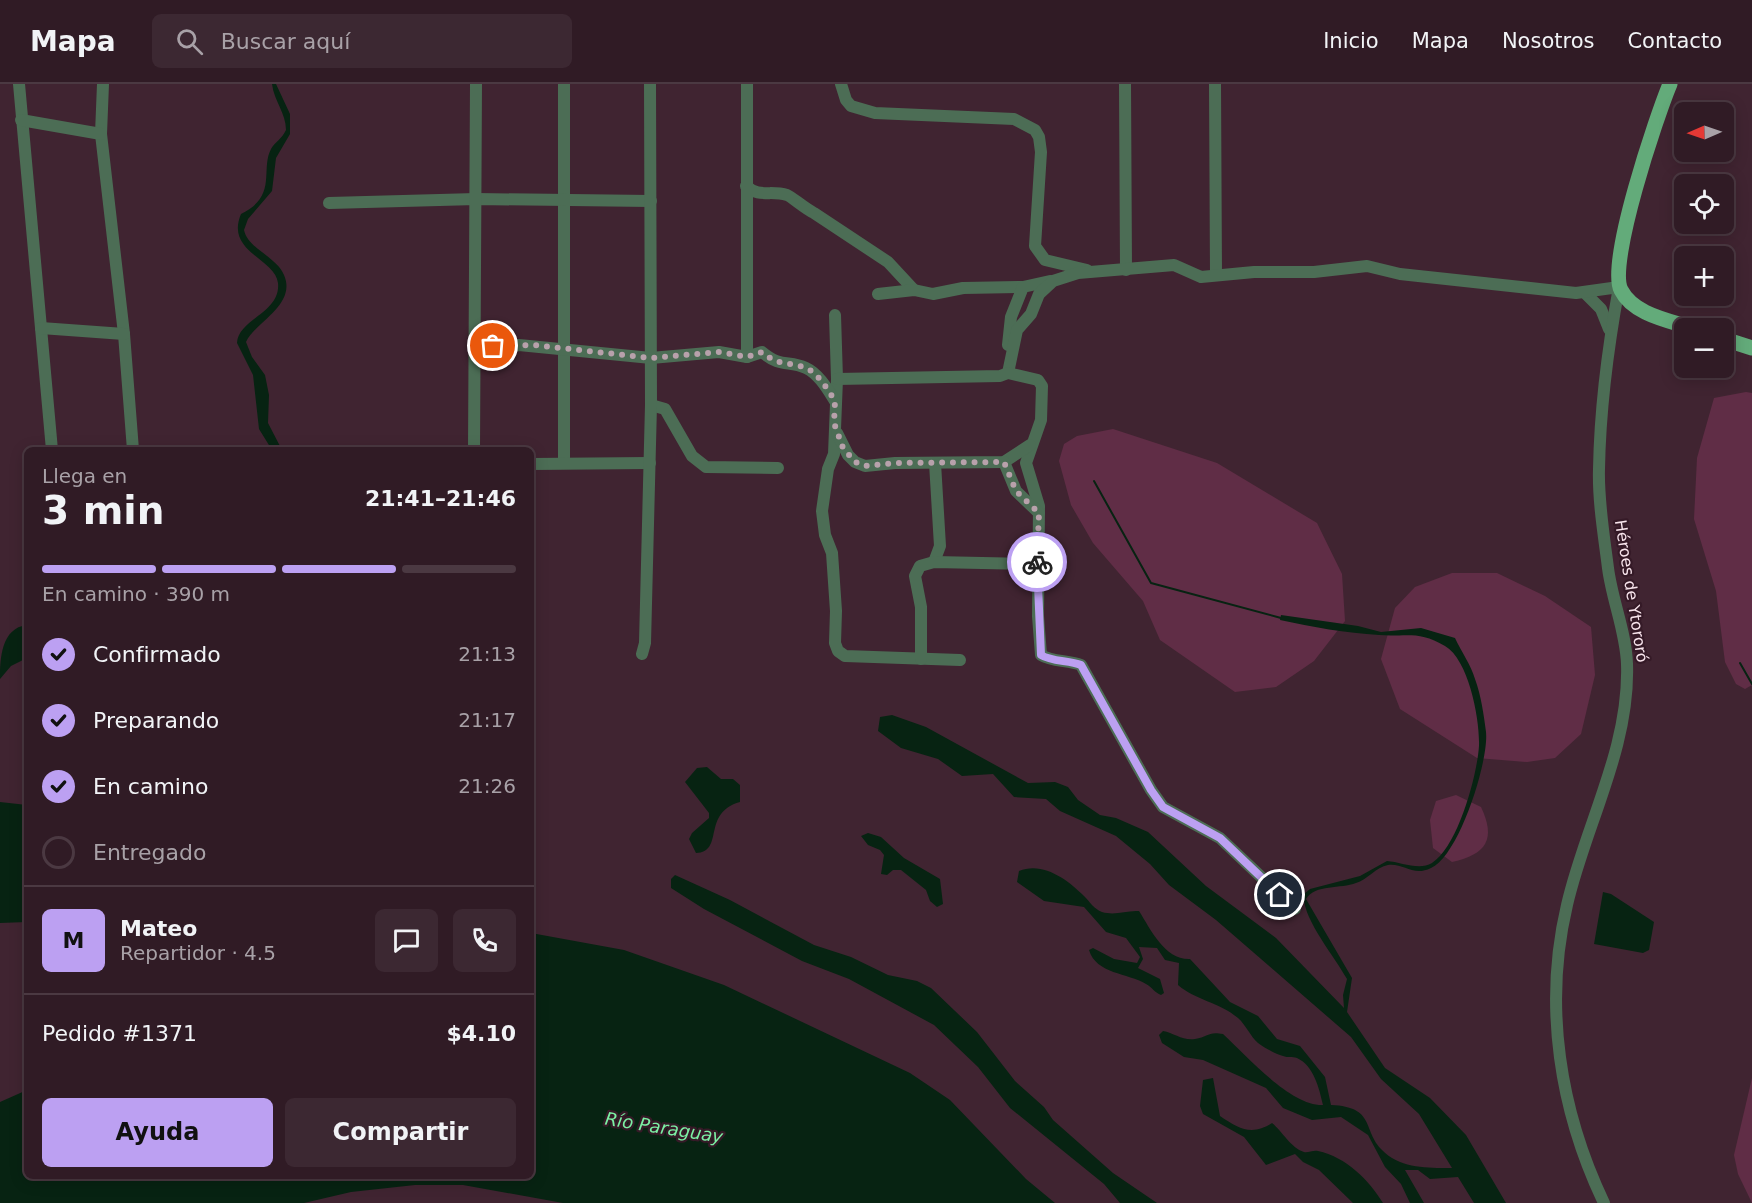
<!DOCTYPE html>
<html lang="es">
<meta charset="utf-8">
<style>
:root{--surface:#301b25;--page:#3c2832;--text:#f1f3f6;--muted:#a8a1a7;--line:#4b3942;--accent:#bca0f2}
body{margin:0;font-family:"DejaVu Sans",sans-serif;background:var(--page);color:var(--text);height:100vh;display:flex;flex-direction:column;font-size:22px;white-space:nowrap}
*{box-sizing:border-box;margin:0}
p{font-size:20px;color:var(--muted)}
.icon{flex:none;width:33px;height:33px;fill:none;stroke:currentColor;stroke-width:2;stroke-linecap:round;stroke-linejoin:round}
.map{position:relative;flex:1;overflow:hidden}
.panel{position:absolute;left:24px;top:363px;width:510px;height:732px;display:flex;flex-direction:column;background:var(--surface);border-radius:9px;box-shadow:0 3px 15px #0003,0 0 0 2px var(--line)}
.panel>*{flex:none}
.needle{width:39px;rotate:268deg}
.buttons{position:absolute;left:1674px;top:18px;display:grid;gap:12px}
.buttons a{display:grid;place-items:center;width:60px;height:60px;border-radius:9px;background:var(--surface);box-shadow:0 3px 15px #0003,0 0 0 2px var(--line);font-size:30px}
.pin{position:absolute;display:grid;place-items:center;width:51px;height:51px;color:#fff;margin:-26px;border:3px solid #fff;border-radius:50%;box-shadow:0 2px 6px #0007}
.courier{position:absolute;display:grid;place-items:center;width:60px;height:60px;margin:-30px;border:4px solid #bca0f2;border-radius:50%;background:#fff;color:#222;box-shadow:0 2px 8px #0007}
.overview em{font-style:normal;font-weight:700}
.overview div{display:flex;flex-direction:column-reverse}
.overview{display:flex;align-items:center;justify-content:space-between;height:102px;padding:0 18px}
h1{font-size:39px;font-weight:700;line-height:45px}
.bar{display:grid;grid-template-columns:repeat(4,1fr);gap:9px 6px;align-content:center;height:72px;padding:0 18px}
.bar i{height:8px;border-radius:4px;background:var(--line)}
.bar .selected{background:var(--accent)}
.bar p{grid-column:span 4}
.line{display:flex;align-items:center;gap:15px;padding:0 18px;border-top:2px solid var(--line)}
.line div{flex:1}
.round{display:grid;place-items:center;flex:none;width:63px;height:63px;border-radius:9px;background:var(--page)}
ol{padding:0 18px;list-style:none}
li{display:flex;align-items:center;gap:18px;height:66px}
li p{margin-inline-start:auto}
li .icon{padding:6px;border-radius:50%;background:var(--accent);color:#111;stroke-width:4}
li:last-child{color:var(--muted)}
li i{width:33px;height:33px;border:3px solid var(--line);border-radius:50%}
.button{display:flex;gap:12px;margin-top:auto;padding:12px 18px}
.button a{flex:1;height:69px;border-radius:9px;background:var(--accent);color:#111;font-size:24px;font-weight:700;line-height:69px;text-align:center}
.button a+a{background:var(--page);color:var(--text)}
header{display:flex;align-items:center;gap:36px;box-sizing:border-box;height:84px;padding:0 30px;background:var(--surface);border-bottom:2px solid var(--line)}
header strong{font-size:28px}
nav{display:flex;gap:33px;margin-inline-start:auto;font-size:21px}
.search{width:420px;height:54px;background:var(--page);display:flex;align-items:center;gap:15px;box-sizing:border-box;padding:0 21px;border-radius:9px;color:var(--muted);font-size:22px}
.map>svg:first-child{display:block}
.green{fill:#602d46}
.water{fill:#072312}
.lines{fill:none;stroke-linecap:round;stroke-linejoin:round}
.stream{stroke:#072312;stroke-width:2}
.minor{stroke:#4c6d55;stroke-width:12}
.major{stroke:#63ab7a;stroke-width:15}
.done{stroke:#b8a1ab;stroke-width:6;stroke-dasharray:0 10.8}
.route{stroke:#bca0f2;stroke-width:8}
.labels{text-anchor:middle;stroke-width:4.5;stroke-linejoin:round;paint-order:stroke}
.street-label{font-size:16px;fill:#f8e4ec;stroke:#351a27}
.water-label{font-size:18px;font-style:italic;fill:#7cf0a4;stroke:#351a27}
</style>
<header>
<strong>Mapa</strong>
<div class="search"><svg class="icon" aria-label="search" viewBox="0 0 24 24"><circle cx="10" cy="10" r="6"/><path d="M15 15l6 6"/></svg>Buscar aquí</div>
<nav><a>Inicio</a><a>Mapa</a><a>Nosotros</a><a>Contacto</a></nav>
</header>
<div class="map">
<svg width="1752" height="1119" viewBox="0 0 1752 1119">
<rect width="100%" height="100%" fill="#402431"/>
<g class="green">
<polygon points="1746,308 1752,309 1752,601 1745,605 1736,600 1725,578 1716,507 1694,435 1697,374 1714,314"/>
<polygon points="1113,345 1217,379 1317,439 1342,490 1345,537 1314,577 1276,603 1235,608 1160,556 1143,517 1093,459 1071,421 1059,377 1064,360 1077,352"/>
<polygon points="1452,489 1497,489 1545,512 1591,543 1595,591 1581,650 1555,674 1527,678 1477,674 1400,625 1381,575 1395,524 1415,503"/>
<path d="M 1456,711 L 1481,723 C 1496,755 1487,770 1452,778 L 1433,764 L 1430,736 L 1436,717 Z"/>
<polygon points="1752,994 1752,1119 1738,1090 1734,1071"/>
</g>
<g class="water">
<path d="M 272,0 L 276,0 L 290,30 L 290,50 L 276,74 L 272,107 L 248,135 L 244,146 C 248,165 277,173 284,191 C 297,221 255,238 246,258 L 252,273 L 265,291 L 269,311 L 268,339 L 282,366 L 272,366 L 259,345 L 253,291 L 237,259 C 238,235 281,229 278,199 C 275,174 225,168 241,130 C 278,112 260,86 271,65 C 275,58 282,55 286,46 C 286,29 274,17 272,0 Z"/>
<path d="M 1281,531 L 1358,542 L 1381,548 L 1421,544 L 1455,554 C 1461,567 1471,581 1475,595 C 1481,611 1484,632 1486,648 C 1489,677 1459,772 1431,784 C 1413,793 1404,779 1388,781 C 1376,783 1367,796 1356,799 C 1341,805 1315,800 1306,815 L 1352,894 L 1347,928 L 1385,984 L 1430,1014 L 1466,1051 L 1506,1119 L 1474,1119 L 1458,1093 L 1430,1095 L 1418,1086 L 1405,1086 L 1424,1119 L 1410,1119 L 1401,1100 L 1385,1083 L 1368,1051 L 1341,1033 L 1312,1036 L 1283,1024 L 1266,1004 L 1203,976 L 1184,973 L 1162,959 L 1159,951 L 1163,947 C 1174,949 1183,957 1195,955 C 1208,953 1208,947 1223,950 C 1246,971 1290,1022 1323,1021 C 1319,1004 1314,982 1297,974 C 1292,972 1288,974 1283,972 C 1275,970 1265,964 1258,959 C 1250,952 1246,941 1238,934 C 1219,918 1195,916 1178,901 L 1179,879 L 1165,876 L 1157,864 L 1139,863 L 1143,875 L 1138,884 L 1160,895 L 1164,909 L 1161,911 C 1155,909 1152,903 1146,900 C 1128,889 1096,890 1089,866 L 1093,864 L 1114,875 L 1137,879 L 1140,873 L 1126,854 L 1106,848 L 1084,823 L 1044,817 L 1017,798 L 1019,787 C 1043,777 1068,796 1084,812 C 1090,818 1094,825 1102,828 C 1116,832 1126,826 1139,827 C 1151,846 1165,876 1190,875 L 1230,918 L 1258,932 L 1277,955 L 1300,962 L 1325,993 L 1331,1021 C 1376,1023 1362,1046 1382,1066 C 1400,1085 1429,1084 1452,1084 L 1419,1030 L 1381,995 L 1351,953 L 1216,836 L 1169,801 L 1150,780 L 1116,752 L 1060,727 L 1046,715 L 1014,713 L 993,690 L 962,692 L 938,675 L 901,664 L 878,647 L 880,633 L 892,631 L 926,643 L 1028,699 L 1055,698 L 1068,703 L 1078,716 L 1100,731 L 1116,734 L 1148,748 L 1206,802 L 1276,854 L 1344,924 L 1343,911 L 1347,895 C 1335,873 1301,833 1304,810 L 1310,805 L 1360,792 L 1387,777 C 1401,778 1419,787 1432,779 C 1458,762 1477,692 1479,662 C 1480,636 1469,576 1445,562 C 1419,546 1406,553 1379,551 C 1346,549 1312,543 1280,536 Z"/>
<path d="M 27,541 L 27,574 L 11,582 L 0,595 C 0,575 1,544 27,541 Z"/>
<path d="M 707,683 L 721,695 L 733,695 L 740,701 L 740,718 C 701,729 725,768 696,769 L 689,755 L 692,749 L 709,734 L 709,729 L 685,698 L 697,684 Z"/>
<polygon points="0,718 27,721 27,838 0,839"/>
<polygon points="868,749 881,753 904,774 940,795 943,820 937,823 930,817 926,806 901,786 893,786 887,791 881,790 884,771 880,766 868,761 861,752"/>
<polygon points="675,791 730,816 814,861 851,873 888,891 917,897 931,904 977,948 1015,997 1044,1023 1053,1036 1113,1089 1157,1119 1120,1119 1104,1100 1010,1024 978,983 934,941 849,895 802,877 704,825 671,804 671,795"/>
<polygon points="1603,808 1611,810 1654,838 1649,866 1643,869 1594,860"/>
<polygon points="531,849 624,866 724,901 910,989 950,1016 1026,1095 1055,1119 563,1119 463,1101 415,1101 351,1108 304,1119 0,1119 0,1018 27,1006 27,1092 531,1092"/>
<path d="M 1213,994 L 1220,1032 C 1239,1045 1252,1052 1272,1039 C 1282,1047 1291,1064 1304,1068 C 1308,1069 1313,1066 1318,1067 C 1346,1073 1369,1096 1383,1119 L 1353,1119 L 1319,1086 L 1303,1078 L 1295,1070 L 1266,1081 L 1244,1053 L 1203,1030 L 1200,1022 L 1203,996 Z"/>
</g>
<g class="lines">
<g class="stream">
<polyline points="1094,397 1151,499 1281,534"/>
<polyline points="1740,579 1752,600"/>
</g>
<g class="minor">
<polyline points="19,0 52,366"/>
<polyline points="103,0 101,50 124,250 133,366"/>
<polyline points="564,0 564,378"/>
<polyline points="841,0 846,16 851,22 875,29 1014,35 1035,46 1039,53 1041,68 1035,162 1045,176 1087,186"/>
<polyline points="1125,0 1126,186"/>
<polyline points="1215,0 1216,190"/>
<polyline points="21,36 101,50"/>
<path d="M 746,102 C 759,114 771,106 787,111 C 792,113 804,124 814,129 L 888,178 L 914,206"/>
<polyline points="329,119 476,115 651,117"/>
<polyline points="1585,209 1601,225 1609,245"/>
<polyline points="878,210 914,206 933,210 963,204 1023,203"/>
<polyline points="835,231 837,295 834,370 828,385 822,427 825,451 832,469 836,527 835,559 838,567 845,572 960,576"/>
<polyline points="41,244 124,250"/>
<polyline points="1008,261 1011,233 1023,203 1050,197"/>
<polyline points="747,273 747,0"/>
<path d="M 476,276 L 493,262 L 519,261 L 651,274 L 719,268 L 747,273 L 762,268 C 781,284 788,276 806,284 C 819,290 828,306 835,317"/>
<path d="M 1008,289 L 1017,246 L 1031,230 L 1039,210 L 1053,197 L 1078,189 L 1174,181 L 1201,193 L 1254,188 L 1314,188 L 1367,182 L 1400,190 L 1576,209 L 1619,203 C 1608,263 1600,324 1599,385 C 1598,417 1604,452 1608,484 C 1612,516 1626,548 1627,580 C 1630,664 1585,742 1567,821 C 1543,922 1560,1027 1604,1119"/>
<path d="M 837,295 L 1000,292 L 1008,289 L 1038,296 L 1042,302 L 1041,336 L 1026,379 L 1039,422 L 1038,532 L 1041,571 C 1052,578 1069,576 1081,581 L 1151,706 L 1163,723 L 1220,754 L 1295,825"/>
<polyline points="651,321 665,325 692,372 706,383 778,384"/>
<polyline points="837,349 848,371 855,378 865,382 895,379 1004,378 1030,361"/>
<polyline points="474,366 476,0"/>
<polyline points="1004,378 1016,407 1039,429"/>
<polyline points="531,380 650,379"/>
<polyline points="934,478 940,462 935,379"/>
<polyline points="642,570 645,559 651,321 650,0"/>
<polyline points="921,575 921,523 915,492 920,482 934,478 1037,480"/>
</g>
<g class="major">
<path d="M 1670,0 C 1657,31 1607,179 1621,206 C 1633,230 1667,236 1692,244"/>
<polyline points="1724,255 1752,264"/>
</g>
</g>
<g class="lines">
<path class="done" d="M 493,262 L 534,261 L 651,274 L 719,268 L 747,273 L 762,268 C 779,283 789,277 806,284 C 819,290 828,306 835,317 L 834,339 L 843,364 L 855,378 L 865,382 L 895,379 L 1004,378 L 1016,407 L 1039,429 L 1037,478"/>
<path class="route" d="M 1037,478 L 1041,571 C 1052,578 1069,576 1081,581 L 1151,706 L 1163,723 L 1220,754 L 1280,811"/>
</g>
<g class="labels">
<g class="street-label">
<text transform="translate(1632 507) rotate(81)" y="6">Héroes de Ytororó</text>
</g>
<g class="water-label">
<text transform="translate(664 1044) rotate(9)" y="6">Río Paraguay</text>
</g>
</g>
</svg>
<div class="buttons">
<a><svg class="needle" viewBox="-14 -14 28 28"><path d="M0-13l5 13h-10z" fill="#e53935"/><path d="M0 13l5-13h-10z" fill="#a8a1a7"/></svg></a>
<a><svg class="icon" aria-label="locate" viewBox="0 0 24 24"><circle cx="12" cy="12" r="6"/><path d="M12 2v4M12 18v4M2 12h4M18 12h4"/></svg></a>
<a>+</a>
<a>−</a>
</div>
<div class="pin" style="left:493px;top:262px;background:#ea580c"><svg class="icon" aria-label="bag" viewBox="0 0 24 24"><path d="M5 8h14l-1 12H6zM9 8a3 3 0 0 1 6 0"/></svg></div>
<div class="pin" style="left:1280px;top:811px;background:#1f2937"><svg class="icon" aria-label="home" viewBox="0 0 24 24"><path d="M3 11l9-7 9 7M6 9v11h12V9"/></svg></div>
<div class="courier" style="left:1037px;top:478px"><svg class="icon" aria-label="bike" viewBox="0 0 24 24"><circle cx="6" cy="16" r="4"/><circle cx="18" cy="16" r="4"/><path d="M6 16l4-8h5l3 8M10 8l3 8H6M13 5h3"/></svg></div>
<section class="panel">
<div class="overview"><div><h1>3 min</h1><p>Llega en</p></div><em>21:41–21:46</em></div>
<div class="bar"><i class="selected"></i><i class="selected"></i><i class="selected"></i><i></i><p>En camino · 390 m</p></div>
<ol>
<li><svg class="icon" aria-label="check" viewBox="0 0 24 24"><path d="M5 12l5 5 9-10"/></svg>Confirmado<p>21:13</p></li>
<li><svg class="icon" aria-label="check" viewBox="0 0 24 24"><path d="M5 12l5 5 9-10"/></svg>Preparando<p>21:17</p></li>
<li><svg class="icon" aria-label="check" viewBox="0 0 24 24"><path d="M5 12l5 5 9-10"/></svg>En camino<p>21:26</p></li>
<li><i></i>Entregado</li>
</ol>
<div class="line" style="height:108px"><b class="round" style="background:var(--accent);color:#111">M</b><div><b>Mateo</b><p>Repartidor · 4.5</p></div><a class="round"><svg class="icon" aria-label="chat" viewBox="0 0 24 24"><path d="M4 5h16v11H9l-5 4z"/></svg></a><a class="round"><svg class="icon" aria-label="phone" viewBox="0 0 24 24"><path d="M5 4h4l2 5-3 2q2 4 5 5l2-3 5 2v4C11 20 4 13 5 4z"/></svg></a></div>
<div class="line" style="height:78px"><div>Pedido #1371</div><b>$4.10</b></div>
<div class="button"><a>Ayuda</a><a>Compartir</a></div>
</section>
</div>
